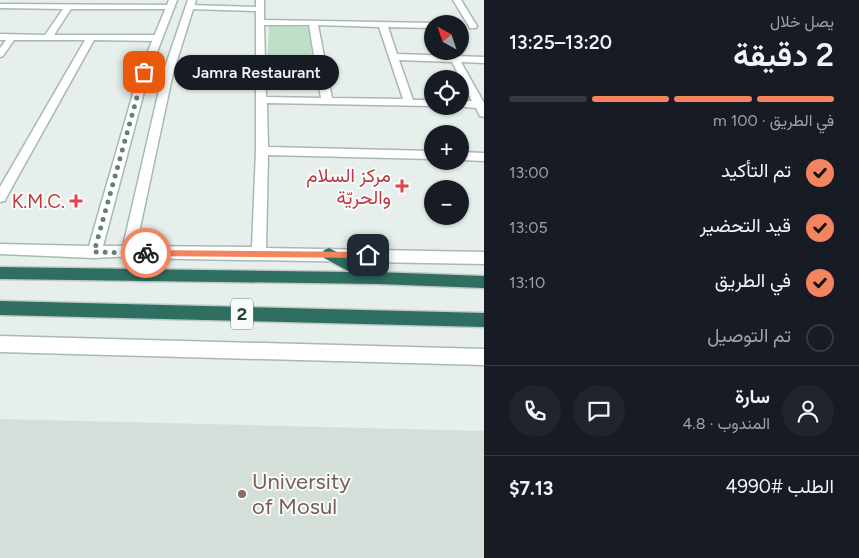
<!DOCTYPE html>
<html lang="ar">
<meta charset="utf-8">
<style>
:root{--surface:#171b24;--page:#20242c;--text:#f1f3f6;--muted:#9ea1a6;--line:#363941;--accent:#f4845f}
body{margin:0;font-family:Figtree,Vazirmatn,sans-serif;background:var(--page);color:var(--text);direction:rtl;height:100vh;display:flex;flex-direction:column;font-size:19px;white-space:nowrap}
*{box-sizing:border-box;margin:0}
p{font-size:16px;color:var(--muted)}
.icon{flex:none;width:28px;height:28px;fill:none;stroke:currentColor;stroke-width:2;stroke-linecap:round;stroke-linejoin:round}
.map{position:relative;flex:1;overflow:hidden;direction:ltr}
.drawer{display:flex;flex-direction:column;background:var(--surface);width:375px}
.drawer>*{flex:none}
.needle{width:32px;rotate:320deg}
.controls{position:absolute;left:424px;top:15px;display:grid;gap:10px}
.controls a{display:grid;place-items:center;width:45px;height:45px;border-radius:50%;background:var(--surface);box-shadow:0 1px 4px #0004;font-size:25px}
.pin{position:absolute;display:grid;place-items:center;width:42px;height:42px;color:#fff;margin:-21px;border-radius:10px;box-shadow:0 2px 8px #0006}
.courier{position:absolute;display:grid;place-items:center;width:50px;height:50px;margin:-25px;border:4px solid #f4845f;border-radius:50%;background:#fff;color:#222;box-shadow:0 1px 6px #0007}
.bubble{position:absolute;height:35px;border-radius:18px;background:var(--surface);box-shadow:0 1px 4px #0004;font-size:16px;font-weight:600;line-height:35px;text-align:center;direction:rtl}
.headline em{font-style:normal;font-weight:600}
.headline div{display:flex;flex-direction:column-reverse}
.headline{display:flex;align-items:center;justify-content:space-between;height:85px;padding:0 25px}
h1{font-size:32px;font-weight:600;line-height:38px}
.bar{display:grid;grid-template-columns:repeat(4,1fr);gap:8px 5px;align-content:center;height:60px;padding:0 25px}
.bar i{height:6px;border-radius:4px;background:var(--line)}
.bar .on{background:var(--accent)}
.bar p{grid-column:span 4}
.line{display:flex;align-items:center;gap:12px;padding:0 25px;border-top:1px solid var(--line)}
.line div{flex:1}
.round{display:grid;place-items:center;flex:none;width:52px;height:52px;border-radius:26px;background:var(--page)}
ol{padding:0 25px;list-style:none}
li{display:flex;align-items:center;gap:15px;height:55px}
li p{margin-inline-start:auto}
li .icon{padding:5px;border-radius:50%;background:var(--accent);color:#111;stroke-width:4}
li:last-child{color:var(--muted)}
li i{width:28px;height:28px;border:2px solid var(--line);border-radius:50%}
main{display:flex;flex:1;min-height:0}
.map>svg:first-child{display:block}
.built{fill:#d4dfda}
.green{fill:#bfe0c8}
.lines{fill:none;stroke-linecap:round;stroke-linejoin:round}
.street-casing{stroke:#a8b8b2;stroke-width:3}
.secondary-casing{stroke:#a4bbb3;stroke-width:3}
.highway-casing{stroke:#c2cac8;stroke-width:3}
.street{fill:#fff;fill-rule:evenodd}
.secondary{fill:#fff;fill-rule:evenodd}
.highway{fill:#2f6f62;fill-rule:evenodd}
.route{fill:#f4845f}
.done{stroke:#687f78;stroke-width:5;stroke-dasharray:0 9}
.health-dot{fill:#e0444e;stroke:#f7fbf9;stroke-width:2}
.education-dot{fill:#8d6e63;stroke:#f7fbf9;stroke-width:2}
.labels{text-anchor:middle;stroke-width:4;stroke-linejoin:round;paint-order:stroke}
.shield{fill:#f7fbf9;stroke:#637a73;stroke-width:1}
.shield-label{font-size:18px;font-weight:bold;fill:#24423a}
.health-label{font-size:19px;fill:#be3a42;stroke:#f7fbf9;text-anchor:end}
.near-education-label{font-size:22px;fill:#785e54;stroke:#f7fbf9;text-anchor:start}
</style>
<main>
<section class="drawer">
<div class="headline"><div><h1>2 دقيقة</h1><p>يصل خلال</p></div><em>13:20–13:25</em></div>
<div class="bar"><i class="on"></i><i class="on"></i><i class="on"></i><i></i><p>في الطريق · 100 m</p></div>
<ol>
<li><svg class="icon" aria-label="check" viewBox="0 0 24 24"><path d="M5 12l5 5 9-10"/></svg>تم التأكيد<p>13:00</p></li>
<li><svg class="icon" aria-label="check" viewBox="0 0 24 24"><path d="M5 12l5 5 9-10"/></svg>قيد التحضير<p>13:05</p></li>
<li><svg class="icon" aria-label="check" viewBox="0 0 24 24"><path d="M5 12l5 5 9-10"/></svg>في الطريق<p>13:10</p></li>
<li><i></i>تم التوصيل</li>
</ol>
<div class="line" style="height:90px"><a class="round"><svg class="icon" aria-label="person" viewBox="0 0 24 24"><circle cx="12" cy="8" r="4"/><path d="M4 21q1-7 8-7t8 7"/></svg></a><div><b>سارة</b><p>المندوب · 4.8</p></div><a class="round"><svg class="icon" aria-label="chat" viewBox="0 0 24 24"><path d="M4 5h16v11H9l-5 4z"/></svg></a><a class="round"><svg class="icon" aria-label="phone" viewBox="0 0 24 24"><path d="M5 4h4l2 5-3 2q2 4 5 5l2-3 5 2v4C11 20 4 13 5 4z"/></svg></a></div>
<div class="line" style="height:65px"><div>الطلب #4990</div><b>$7.13</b></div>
</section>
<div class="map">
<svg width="484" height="558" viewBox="0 0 484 558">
<rect width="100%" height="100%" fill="#e6efeb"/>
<polygon class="built" points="0,419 484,431 484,558 0,558"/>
<polygon class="green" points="269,26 309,27 313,68 267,67"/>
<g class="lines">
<g class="street-casing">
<g id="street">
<path d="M 256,0 L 264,0 L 264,20 L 435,23 L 432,24 L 432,28 L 388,27 L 397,54 L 484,57 L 484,63 L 461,62 L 484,103 L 484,117 L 480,116 L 476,108 L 456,106 L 460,106 L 460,101 L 472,101 L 452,62 L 399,60 L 413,100 L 432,100 L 432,106 L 267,103 L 268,147 L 432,151 L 432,159 L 268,155 L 266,248 L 484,252 L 484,264 L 129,258 L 124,256 L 122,252 L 124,248 L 129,246 L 252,247 L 256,151 L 256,11 L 190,9 L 186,7 L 190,5 L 256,7 ZM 264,25 L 309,25 L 321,98 L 266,97 ZM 318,25 L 379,27 L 403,99 L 332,98 Z"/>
<polygon points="453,0 461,0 477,26 476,28 470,28"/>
<polygon points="0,4 171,5 175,7 171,9 71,9 54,35 158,35 162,38 158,41 94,40 6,198 5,201 0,202 0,187 85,40 14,40 3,56 0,57 0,48 6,40 0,40 0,34 45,35 63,9 0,8"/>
<polygon points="460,152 484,153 484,161 460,160"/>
<polygon points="0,336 484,349 484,365 0,352"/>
</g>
</g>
<g class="secondary-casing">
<polygon id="secondary" points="169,0 177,0 149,73 103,246 123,246 163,73 188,0 196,0 173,73 134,256 94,258 0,254 0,244 89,246 139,73"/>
</g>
<g class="highway-casing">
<g id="highway">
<polygon points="329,248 377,272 484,276 484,288 377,284 0,279 0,267 350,272 324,258 322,254 324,250"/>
<polygon points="0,301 484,313 484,327 0,315"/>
</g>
</g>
<use href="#street" class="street"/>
<use href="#secondary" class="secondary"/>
<use href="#highway" class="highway"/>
</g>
<polygon class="route" points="146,250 368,252 371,255 368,258 146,256 143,253"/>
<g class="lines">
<polyline class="done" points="144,72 94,252 146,253"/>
</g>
<g class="health-dot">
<path d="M399.5 178.5h5v5h5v5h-5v5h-5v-5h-5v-5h5z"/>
<path d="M73.5 193.5h5v5h5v5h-5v5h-5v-5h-5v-5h5z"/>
</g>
<circle class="education-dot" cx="242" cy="494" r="5"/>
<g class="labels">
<rect class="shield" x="231" y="298.5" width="22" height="31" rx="4"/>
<g class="shield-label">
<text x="242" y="320">2</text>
</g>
<g class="health-label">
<text x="391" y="182">مركز السلام<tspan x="391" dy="22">والحريّة</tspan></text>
<text x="65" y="208">K.M.C.</text>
</g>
<g class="near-education-label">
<text x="252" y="489">University<tspan x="252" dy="25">of Mosul</tspan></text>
</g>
</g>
</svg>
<div class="controls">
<a><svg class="needle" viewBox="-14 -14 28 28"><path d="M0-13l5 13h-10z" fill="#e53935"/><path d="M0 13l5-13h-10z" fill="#9ea1a6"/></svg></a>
<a><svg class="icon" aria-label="locate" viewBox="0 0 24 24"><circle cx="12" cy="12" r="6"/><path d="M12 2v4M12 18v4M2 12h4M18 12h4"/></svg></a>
<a>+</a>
<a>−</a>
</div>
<div class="pin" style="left:144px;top:72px;background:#ea580c"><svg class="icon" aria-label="bag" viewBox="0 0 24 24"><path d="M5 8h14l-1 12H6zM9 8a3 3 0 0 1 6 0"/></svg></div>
<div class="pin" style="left:368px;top:255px;background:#1f2937"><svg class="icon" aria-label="home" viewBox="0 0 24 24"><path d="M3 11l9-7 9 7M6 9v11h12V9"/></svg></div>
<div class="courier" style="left:146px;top:253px"><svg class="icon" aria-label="bike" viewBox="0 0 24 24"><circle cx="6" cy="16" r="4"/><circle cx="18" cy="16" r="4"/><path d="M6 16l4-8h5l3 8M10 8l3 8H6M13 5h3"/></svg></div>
<div class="bubble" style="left:174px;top:55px;width:165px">Jamra Restaurant</div>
</div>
</main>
